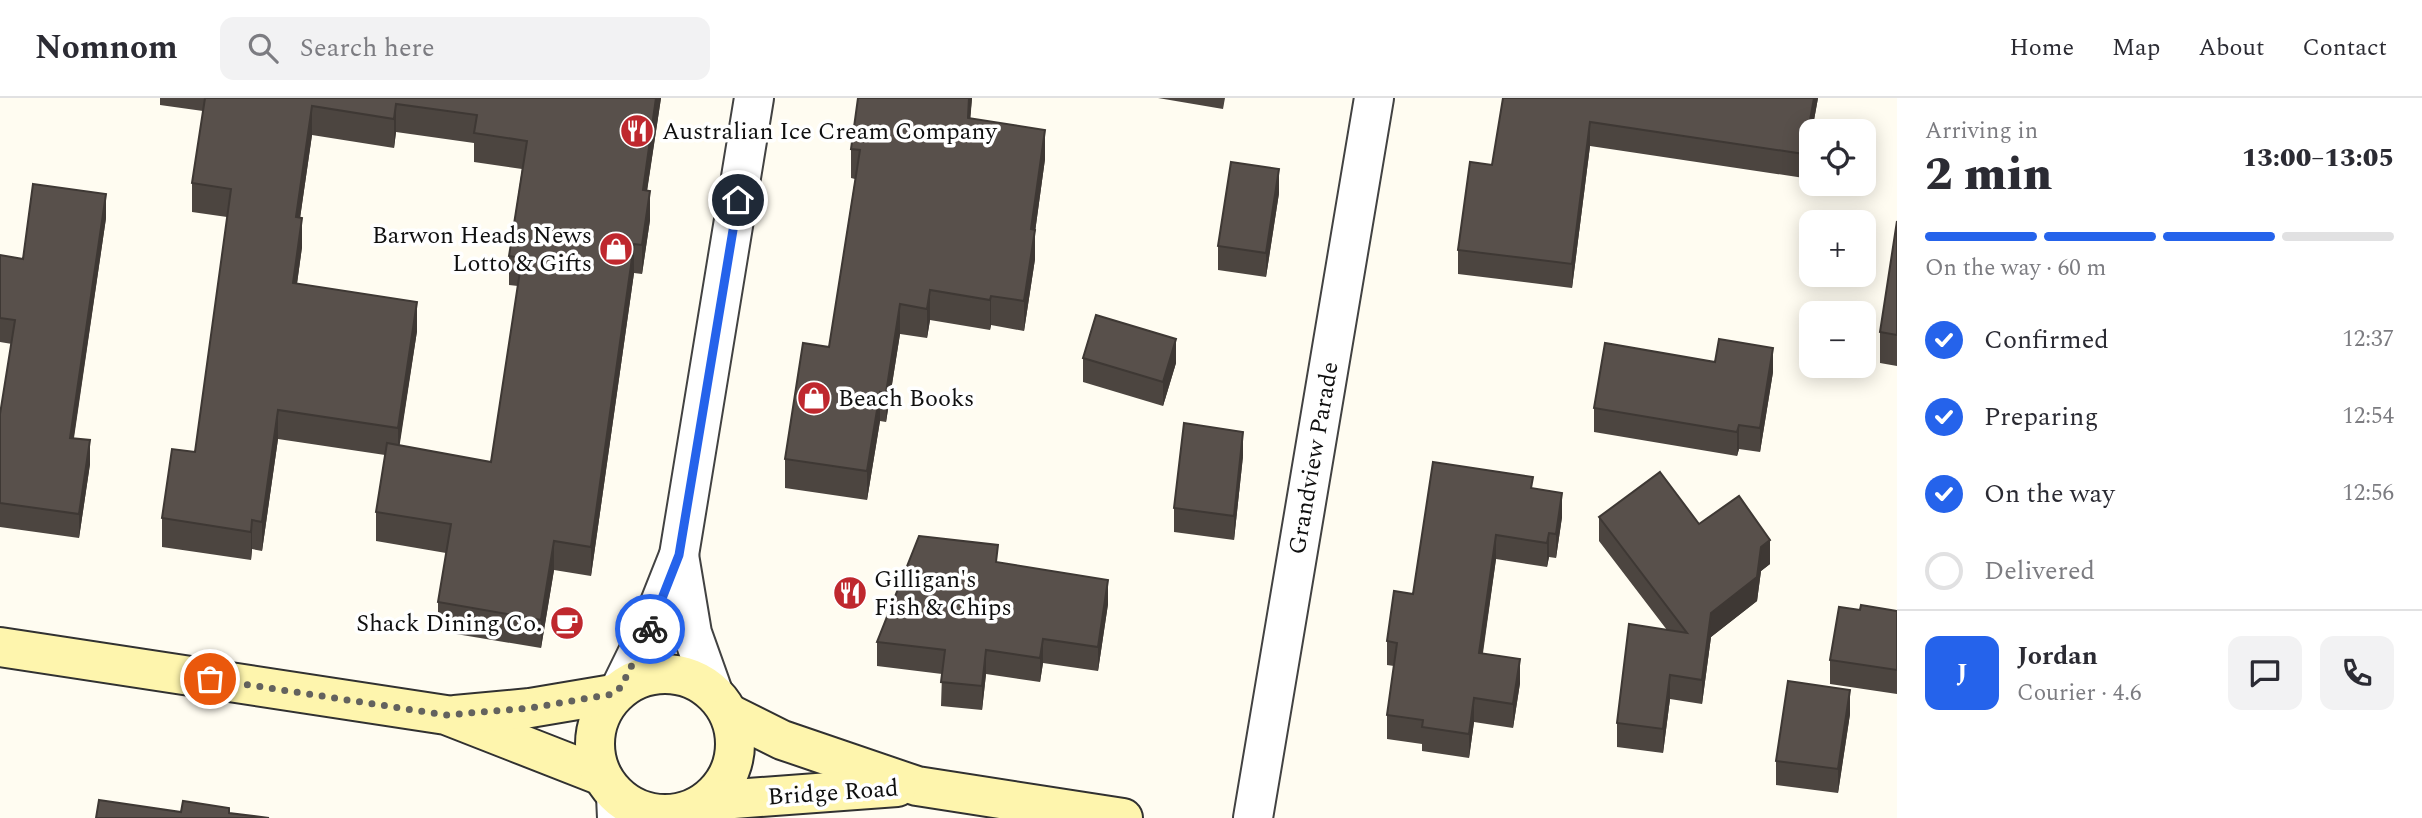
<!DOCTYPE html>
<meta charset="utf-8">
<style>
:root{--surface:#fff;--page:#f2f2f3;--text:#2b2b33;--muted:#7c7c81;--line:#e1e1e2;--accent:#2563eb}
body{margin:0;font-family:Spectral,serif;background:var(--page);color:var(--text);height:100vh;display:flex;flex-direction:column;font-size:26px;white-space:nowrap}
*{box-sizing:border-box;margin:0}
p{font-size:23px;color:var(--muted)}
.icon{flex:none;width:38px;height:38px;fill:none;stroke:currentColor;stroke-width:2;stroke-linecap:round;stroke-linejoin:round}
.map{position:relative;flex:1;overflow:hidden}
.side{display:flex;flex-direction:column;background:var(--surface);width:525px}
.side>*{flex:none}
.fabs{position:absolute;left:1799px;top:21px;display:grid;gap:14px}
.fabs a{display:grid;place-items:center;width:77px;height:77px;border-radius:14px;background:var(--surface);box-shadow:0 4px 18px #0003;font-size:35px}
.pin{position:absolute;display:grid;place-items:center;width:60px;height:60px;color:#fff;margin:-30px;border:4px solid #fff;border-radius:50%;box-shadow:0 2px 7px #0007}
.courier{position:absolute;display:grid;place-items:center;width:70px;height:70px;margin:-35px;border:5px solid #2563eb;border-radius:50%;background:#fff;color:#222;box-shadow:0 2px 9px #0007}
.headline em{font-style:normal;font-weight:800}
.headline div{display:flex;flex-direction:column-reverse}
.headline{display:flex;align-items:center;justify-content:space-between;height:119px;padding:0 28px}
h1{font-size:46px;font-weight:800;line-height:52px}
.bar{display:grid;grid-template-columns:repeat(4,1fr);gap:10px 7px;align-content:center;height:84px;padding:0 28px}
.bar i{height:9px;border-radius:5px;background:var(--line)}
.bar .on{background:var(--accent)}
.bar p{grid-column:span 4}
.line{display:flex;align-items:center;gap:18px;padding:0 28px;border-top:2px solid var(--line)}
.line div{flex:1}
.round{display:grid;place-items:center;flex:none;width:74px;height:74px;border-radius:14px;background:var(--page)}
ol{padding:0 28px;list-style:none}
li{display:flex;align-items:center;gap:21px;height:77px}
li p{margin-inline-start:auto}
li .icon{padding:7px;border-radius:50%;background:var(--accent);color:#fff;stroke-width:4}
li:last-child{color:var(--muted)}
li i{width:38px;height:38px;border:4px solid var(--line);border-radius:50%}
header{display:flex;align-items:center;gap:42px;box-sizing:border-box;height:98px;padding:0 35px;background:var(--surface);border-bottom:2px solid var(--line)}
header strong{font-size:33px}
nav{display:flex;gap:38px;margin-inline-start:auto;font-size:24px}
.search{width:490px;height:63px;background:var(--page);display:flex;align-items:center;gap:18px;box-sizing:border-box;padding:0 24px;border-radius:14px;color:var(--muted);font-size:26px}
main{display:flex;flex:1;min-height:0}
.map>svg:first-child{display:block}
.lines{fill:none;stroke-linecap:round;stroke-linejoin:round}
.minor-casing{stroke:#424242;stroke-width:42}
.tertiary-casing{stroke:#424242;stroke-width:42}
.secondary-casing{stroke:#313131;stroke-width:42}
.minor{stroke:#fff;stroke-width:38}
.tertiary{stroke:#fff;stroke-width:38}
.secondary{stroke:#fef5ad;stroke-width:38}
.wall{fill:#4c4540;fill-rule:evenodd}
.shaded-wall{fill:#3e3834}
.building{fill:#58504b;stroke:#3e3834;stroke-width:2}
.done{stroke:#63625e;stroke-width:7;stroke-dasharray:0 12.6}
.route{stroke:#2563eb;stroke-width:9}
.labels{text-anchor:middle;stroke-width:7;stroke-linejoin:round;paint-order:stroke}
.poi-label{font-size:24px;fill:#0f0f0f;stroke:#fff;text-anchor:start}
.street-label{font-size:24px;fill:#0f0f0f;stroke:#fff}
</style>
<header>
<strong>Nomnom</strong>
<div class="search"><svg class="icon" aria-label="search" viewBox="0 0 24 24"><circle cx="10" cy="10" r="6"/><path d="M15 15l6 6"/></svg>Search here</div>
<nav><a>Home</a><a>Map</a><a>About</a><a>Contact</a></nav>
</header>
<main>
<div class="map">
<svg width="1897" height="720" viewBox="0 0 1897 720">
<rect width="100%" height="100%" fill="#fffcf1"/>
<g class="lines">
<g class="minor-casing">
<g id="minor">
<polyline points="616,698 617,720"/>
<polyline points="688,720 697,709"/>
<polyline points="1253,720 1374,0"/>
</g>
</g>
<g class="tertiary-casing">
<g id="tertiary">
<polyline points="679,457 692,535 713,594"/>
<polyline points="621,589 650,530 679,457 754,0"/>
</g>
</g>
<g class="secondary-casing">
<g id="secondary">
<polyline points="0,549 446,617 602,678"/>
<circle cx="665" cy="646" r="70"/>
<polyline points="730,616 782,642 917,688 1123,720"/>
<polyline points="455,617 530,610 613,596"/>
<polyline points="707,703 897,689"/>
</g>
</g>
<use href="#minor" class="minor"/>
<use href="#tertiary" class="tertiary"/>
<use href="#secondary" class="secondary"/>
</g>
<g class="wall">
<path d="M 160,0 L 661,0 L 647,92 L 650,122 L 642,176 L 634,175 L 591,478 L 554,472 L 541,550 L 438,533 L 438,504 L 446,455 L 376,443 L 376,414 L 385,357 L 278,341 L 262,453 L 252,451 L 251,462 L 162,449 L 162,420 L 195,354 L 227,119 L 192,114 L 192,85 L 203,13 L 160,7 ZM 396,34 L 474,45 L 474,64 L 522,71 L 509,158 L 509,187 L 518,188 L 491,364 L 399,348 L 417,233 L 297,186 L 302,149 L 300,120 L 312,37 L 394,50 Z"/>
<polygon points="858,0 972,0 970,21 1045,61 1035,134 1035,161 1024,233 991,227 990,232 930,222 927,240 900,236 886,324 880,323 867,402 785,390 785,361 829,249 855,81 851,80 851,51"/>
<polygon points="1158,0 1225,0 1223,11"/>
<polygon points="1503,0 1818,0 1812,33 1811,33 1804,80 1590,48 1572,190 1458,176 1458,152 1492,67"/>
<polygon points="1279,95 1266,179 1218,172 1218,148"/>
<polygon points="106,120 74,340 90,366 79,440 0,429 0,316 12,246 0,244 0,157 23,161"/>
<polygon points="1897,123 1897,268 1880,265 1880,234"/>
<polygon points="1083,260 1176,265 1163,308 1083,284"/>
<polygon points="1773,274 1760,354 1739,351 1737,358 1594,334 1594,310"/>
<polygon points="1243,358 1234,442 1174,434 1174,410"/>
<polygon points="1533,390 1562,419 1556,460 1549,459 1547,469 1496,461 1483,555 1520,585 1513,630 1474,624 1469,660 1422,653 1422,646 1387,641 1387,617 1394,568 1387,567 1387,543 1413,496"/>
<polygon points="1599,419 1699,426 1770,466 1761,473 1757,503 1711,539 1702,606 1670,601 1663,655 1617,649 1617,625 1667,532 1599,443"/>
<polygon points="998,464 1108,506 1098,573 1043,565 1040,584 986,576 982,612 941,608 942,576 877,568 877,544"/>
<polygon points="1860,512 1897,513 1897,596 1830,586 1830,562"/>
<polygon points="1850,616 1838,695 1776,687 1776,663"/>
</g>
<g class="shaded-wall">
<polygon points="656,0 661,0 643,120 643,92"/>
<polygon points="969,0 972,0 968,50 968,20"/>
<polygon points="1814,0 1818,0 1812,33 1811,33 1804,80 1804,56"/>
<polygon points="396,6 396,34 394,50 394,21"/>
<polygon points="312,8 312,37 296,148 296,119"/>
<polygon points="1590,24 1590,48 1572,190 1572,166"/>
<polygon points="1045,32 1045,61 1035,134 1035,161 1024,233 1024,203 1031,131"/>
<polygon points="1279,71 1279,95 1266,179 1266,155"/>
<polygon points="650,93 650,122 642,176 642,147"/>
<polygon points="106,96 106,120 70,364 70,340"/>
<polygon points="302,120 302,149 293,214 293,185"/>
<polygon points="634,146 634,175 591,478 591,449"/>
<polygon points="930,192 930,222 927,240 927,211"/>
<polygon points="991,198 991,227 990,232 990,202"/>
<polygon points="417,204 417,233 398,358 398,330"/>
<polygon points="900,206 900,236 886,324 886,295"/>
<polygon points="1176,241 1176,265 1163,308 1163,284"/>
<polygon points="1773,250 1773,274 1760,354 1760,330"/>
<polygon points="880,294 880,323 867,402 867,373"/>
<polygon points="278,312 278,341 262,453 262,424"/>
<polygon points="1739,327 1739,351 1737,358 1737,334"/>
<polygon points="1243,334 1243,358 1234,442 1234,418"/>
<polygon points="90,342 90,366 79,440 79,416"/>
<polygon points="1562,395 1562,419 1556,460 1556,436"/>
<polygon points="252,422 252,451 251,462 251,434"/>
<polygon points="1549,435 1549,459 1547,469 1547,445"/>
<polygon points="1496,437 1496,461 1479,579 1479,555"/>
<polygon points="1770,442 1770,466 1761,473 1757,503 1711,539 1702,606 1702,582 1711,515 1761,449"/>
<polygon points="554,443 554,472 541,550 541,522"/>
<polygon points="1108,482 1108,506 1098,573 1098,549"/>
<polygon points="1043,541 1043,565 1040,584 1040,560"/>
<polygon points="986,552 986,576 982,612 982,588"/>
<polygon points="1520,561 1520,585 1513,630 1513,606"/>
<polygon points="1670,577 1670,601 1663,655 1663,631"/>
<polygon points="1850,592 1850,616 1838,695 1838,671"/>
<polygon points="1474,600 1474,624 1469,660 1469,636"/>
</g>
<g class="building">
<polygon points="205,0 656,0 643,92 650,93 642,147 634,146 591,449 554,443 541,522 438,504 451,426 376,414 387,345 491,364 522,160 509,158 527,43 474,35 477,17 396,6 394,21 312,8 296,119 302,120 293,185 417,204 398,330 278,312 262,424 252,422 251,434 162,420 172,351 195,354 231,91 192,85"/>
<polygon points="858,0 969,0 968,20 1045,32 1031,131 1035,132 1024,203 991,198 990,202 930,192 927,211 900,206 886,295 880,294 867,373 785,361 803,245 829,249 860,52 851,51"/>
<polygon points="1503,0 1814,0 1804,56 1590,24 1572,166 1458,152 1470,64 1492,67"/>
<polygon points="1231,64 1279,71 1266,155 1218,148"/>
<polygon points="33,86 106,96 70,340 90,342 79,416 0,405 0,316 15,222 0,220 0,157 23,161"/>
<polygon points="1897,123 1897,237 1880,234"/>
<polygon points="1096,217 1176,241 1163,284 1083,260"/>
<polygon points="1719,241 1773,250 1760,330 1739,327 1737,334 1594,310 1605,245 1715,264"/>
<polygon points="1184,325 1243,334 1234,418 1174,410"/>
<polygon points="1433,364 1533,379 1531,390 1562,395 1556,436 1549,435 1547,445 1496,437 1479,555 1520,561 1513,606 1474,600 1469,636 1422,629 1423,622 1387,617 1397,545 1387,543 1394,493 1413,496"/>
<polygon points="1660,374 1699,426 1739,398 1770,442 1761,449 1757,479 1711,515 1702,582 1670,577 1663,631 1617,625 1629,526 1687,535 1599,419"/>
<polygon points="919,438 998,447 996,464 1108,482 1098,549 1043,541 1040,560 986,552 982,588 941,584 945,552 877,544"/>
<polygon points="1861,507 1897,513 1897,572 1830,562 1839,509 1860,512"/>
<polygon points="1788,583 1850,592 1838,671 1776,663"/>
<polygon points="99,702 181,714 183,703 229,710 229,715 269,720 96,720"/>
</g>
<g class="lines">
<polyline class="done" points="210,581 446,617 530,610 613,596 621,589 650,531"/>
<polyline class="route" points="650,531 679,457 738,102"/>
</g>
<defs>
<g id="restaurant-disc" transform="scale(1.75)"><circle r="9.5" fill="#bf282e" stroke="#fff"/><path d="M-5-6h1v4h1v-4h1v4h1v-4h1v5L-1.5 .5V6h-2V.5L-5-1ZM5-6V6H3V1.5H1.5Q1.5-4 5-6Z" fill="#fff"/></g>
<g id="shop-disc" transform="scale(1.75)"><circle r="9.5" fill="#bf282e" stroke="#fff"/><path d="M-5-2.5h2.3a2.7 3.5 0 0 1 5.4 0H5L5.5 6h-11ZM-1.5-2.5h3a1.5 2.3 0 0 0-3 0Z" fill="#fff"/></g>
<g id="cafe-disc" transform="scale(1.75)"><circle r="9.5" fill="#bf282e" stroke="#fff"/><path d="M-5.5-4.5H6V0H3Q3 3.5 0 3.5H-2.5Q-5.5 3.5-5.5 0ZM3-3.2v2h1.7v-2ZM-6 4.5H4V6H-6Z" fill="#fff"/></g>
</defs>
<g fill-rule="evenodd">
<use href="#restaurant-disc" x="637" y="33"/>
<use href="#shop-disc" x="616" y="151"/>
<use href="#shop-disc" x="814" y="300"/>
<use href="#restaurant-disc" x="850" y="495"/>
<use href="#cafe-disc" x="567" y="525"/>
</g>
<g class="labels">
<g class="poi-label">
<text x="662" y="41">Australian Ice Cream Company</text>
<text x="592" y="145" text-anchor="end">Barwon Heads News<tspan x="592" dy="28">Lotto &amp; Gifts</tspan></text>
<text x="838" y="308">Beach Books</text>
<text x="874" y="489">Gilligan's<tspan x="874" dy="28">Fish &amp; Chips</tspan></text>
<text x="542" y="533" text-anchor="end">Shack Dining Co.</text>
</g>
<g class="street-label">
<text transform="translate(1313 360) rotate(-80)" y="8">Grandview Parade</text>
<text transform="translate(833 694) rotate(-4)" y="8">Bridge Road</text>
</g>
</g>
</svg>
<div class="fabs">
<a><svg class="icon" aria-label="locate" viewBox="0 0 24 24"><circle cx="12" cy="12" r="6"/><path d="M12 2v4M12 18v4M2 12h4M18 12h4"/></svg></a>
<a>+</a>
<a>−</a>
</div>
<div class="pin" style="left:210px;top:581px;background:#ea580c"><svg class="icon" aria-label="bag" viewBox="0 0 24 24"><path d="M5 8h14l-1 12H6zM9 8a3 3 0 0 1 6 0"/></svg></div>
<div class="pin" style="left:738px;top:102px;background:#1f2937"><svg class="icon" aria-label="home" viewBox="0 0 24 24"><path d="M3 11l9-7 9 7M6 9v11h12V9"/></svg></div>
<div class="courier" style="left:650px;top:531px"><svg class="icon" aria-label="bike" viewBox="0 0 24 24"><circle cx="6" cy="16" r="4"/><circle cx="18" cy="16" r="4"/><path d="M6 16l4-8h5l3 8M10 8l3 8H6M13 5h3"/></svg></div>
</div>
<section class="side">
<div class="headline"><div><h1>2 min</h1><p>Arriving in</p></div><em>13:00–13:05</em></div>
<div class="bar"><i class="on"></i><i class="on"></i><i class="on"></i><i></i><p>On the way · 60 m</p></div>
<ol>
<li><svg class="icon" aria-label="check" viewBox="0 0 24 24"><path d="M5 12l5 5 9-10"/></svg>Confirmed<p>12:37</p></li>
<li><svg class="icon" aria-label="check" viewBox="0 0 24 24"><path d="M5 12l5 5 9-10"/></svg>Preparing<p>12:54</p></li>
<li><svg class="icon" aria-label="check" viewBox="0 0 24 24"><path d="M5 12l5 5 9-10"/></svg>On the way<p>12:56</p></li>
<li><i></i>Delivered</li>
</ol>
<div class="line" style="height:126px"><b class="round" style="background:var(--accent);color:#fff">J</b><div><b>Jordan</b><p>Courier · 4.6</p></div><a class="round"><svg class="icon" aria-label="chat" viewBox="0 0 24 24"><path d="M4 5h16v11H9l-5 4z"/></svg></a><a class="round"><svg class="icon" aria-label="phone" viewBox="0 0 24 24"><path d="M5 4h4l2 5-3 2q2 4 5 5l2-3 5 2v4C11 20 4 13 5 4z"/></svg></a></div>
</section>
</main>
